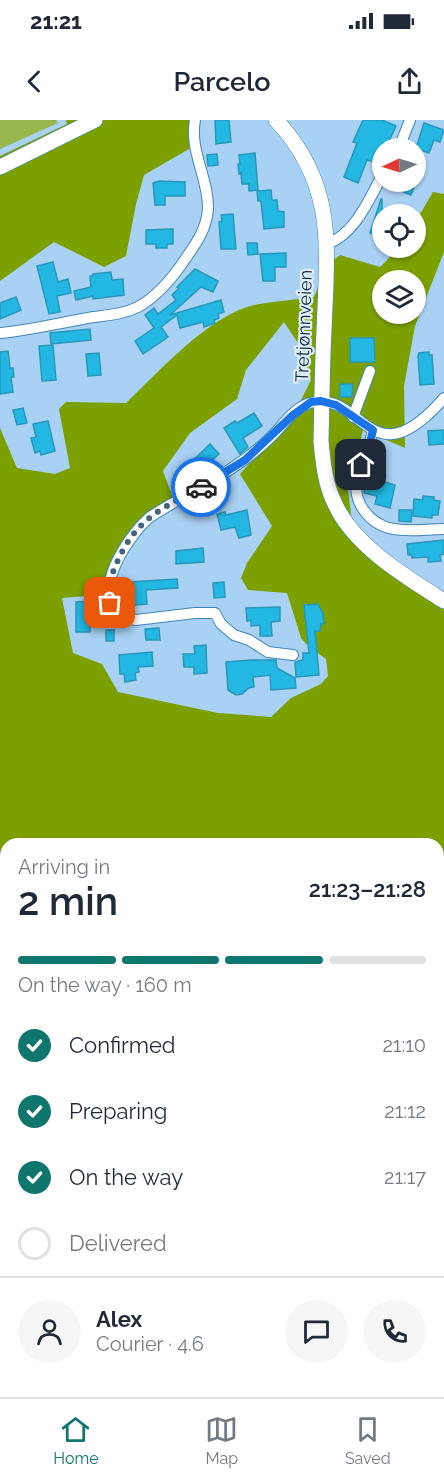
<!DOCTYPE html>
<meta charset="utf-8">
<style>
:root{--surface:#fff;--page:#f6f6f7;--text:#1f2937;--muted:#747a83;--line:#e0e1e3;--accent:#0f766e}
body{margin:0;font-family:Raleway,sans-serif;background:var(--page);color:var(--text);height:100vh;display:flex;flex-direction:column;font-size:22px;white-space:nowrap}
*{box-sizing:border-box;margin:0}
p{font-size:20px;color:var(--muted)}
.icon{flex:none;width:33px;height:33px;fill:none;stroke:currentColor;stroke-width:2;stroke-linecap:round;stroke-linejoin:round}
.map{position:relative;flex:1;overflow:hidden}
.drawer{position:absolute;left:0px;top:718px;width:444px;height:560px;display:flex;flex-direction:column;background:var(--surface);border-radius:18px 18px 0 0;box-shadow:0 2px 4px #0004}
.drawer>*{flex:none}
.needle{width:39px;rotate:266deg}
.fabs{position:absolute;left:372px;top:18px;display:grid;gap:12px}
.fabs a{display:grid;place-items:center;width:54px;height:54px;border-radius:50%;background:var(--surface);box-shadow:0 2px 4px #0004;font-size:30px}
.pin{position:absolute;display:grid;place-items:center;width:51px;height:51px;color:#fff;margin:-26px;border-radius:12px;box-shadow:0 3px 9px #0006}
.courier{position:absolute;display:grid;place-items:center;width:60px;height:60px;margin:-30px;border:4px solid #1a73e8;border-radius:50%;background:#fff;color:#222;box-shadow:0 2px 8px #0007}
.summary em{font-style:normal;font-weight:600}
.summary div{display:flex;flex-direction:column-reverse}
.summary{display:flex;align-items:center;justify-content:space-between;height:102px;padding:0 18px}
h1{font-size:39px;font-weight:600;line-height:45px}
.bar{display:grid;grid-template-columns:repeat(4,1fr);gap:9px 6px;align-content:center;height:72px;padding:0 18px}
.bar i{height:8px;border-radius:4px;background:var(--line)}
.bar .active{background:var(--accent)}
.bar p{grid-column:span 4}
.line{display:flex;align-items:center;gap:15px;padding:0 18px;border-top:2px solid var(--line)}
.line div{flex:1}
.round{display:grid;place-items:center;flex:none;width:63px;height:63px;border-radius:32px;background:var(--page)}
ol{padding:0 18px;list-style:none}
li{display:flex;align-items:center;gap:18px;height:66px}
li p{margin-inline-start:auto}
li .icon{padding:6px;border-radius:50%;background:var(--accent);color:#fff;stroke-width:4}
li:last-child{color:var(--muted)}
li i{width:33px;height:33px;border:3px solid var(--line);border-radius:50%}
.status{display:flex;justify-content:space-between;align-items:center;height:42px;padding:0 30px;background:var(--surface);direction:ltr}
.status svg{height:16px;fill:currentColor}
header{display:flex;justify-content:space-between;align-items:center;height:78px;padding:0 18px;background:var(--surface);font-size:27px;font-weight:600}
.tab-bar{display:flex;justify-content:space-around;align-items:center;height:84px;border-top:2px solid var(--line);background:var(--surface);font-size:16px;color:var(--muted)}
.tab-bar a{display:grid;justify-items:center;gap:3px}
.tab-bar .active{color:var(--accent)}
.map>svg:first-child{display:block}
.green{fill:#98b84f}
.forest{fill:#7ca000;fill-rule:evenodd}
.water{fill:#52baac}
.building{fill:#22b8e3;stroke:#2997ba;stroke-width:1.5}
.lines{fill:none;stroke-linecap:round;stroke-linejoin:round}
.street-casing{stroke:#3f85ba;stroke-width:12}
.secondary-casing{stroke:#3f85ba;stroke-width:16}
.street{stroke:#fff;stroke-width:10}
.secondary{stroke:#fff;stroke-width:15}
.done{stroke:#42647e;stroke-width:6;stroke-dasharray:0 10.8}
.route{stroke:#1a73e8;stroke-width:8}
.labels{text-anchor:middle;stroke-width:4.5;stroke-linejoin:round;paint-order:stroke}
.street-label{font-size:18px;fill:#0b293f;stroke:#e1eefa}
</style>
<div class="status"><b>21:21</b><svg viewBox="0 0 49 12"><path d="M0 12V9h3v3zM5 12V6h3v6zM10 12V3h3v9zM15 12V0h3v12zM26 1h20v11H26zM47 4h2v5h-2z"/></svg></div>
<header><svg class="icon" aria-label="back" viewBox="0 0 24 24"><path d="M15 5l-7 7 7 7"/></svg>Parcelo<svg class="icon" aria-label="share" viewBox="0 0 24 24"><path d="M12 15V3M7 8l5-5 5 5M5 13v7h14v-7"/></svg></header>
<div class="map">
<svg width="444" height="1277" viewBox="0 0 444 1277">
<rect width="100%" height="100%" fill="#a9d1f3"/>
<polygon class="green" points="0,0 56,0 58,3 0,29"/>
<g class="forest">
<polygon points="66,0 199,0 189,29 144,55 136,84 126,136 104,147 54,122 0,161 0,36 67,4"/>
<path d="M 433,72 L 444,74 L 444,132 L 415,206 L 404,266 L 405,328 L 363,310 L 348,371 L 354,415 L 444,485 L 444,1011 L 438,1020 L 438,724 L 6,724 L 6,1272 L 181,1272 L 182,1277 L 0,1277 L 0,308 L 17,348 L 55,354 L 70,348 L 59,289 L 66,282 L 126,283 C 160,251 208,196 254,185 C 274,181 295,180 314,177 L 327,145 L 340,135 L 380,147 L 399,128 L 416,128 L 416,101 ZM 382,160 L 416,160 L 416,194 L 382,194 ZM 284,202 L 300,226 L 311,260 L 295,292 L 240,354 L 272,406 L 247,443 L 241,458 L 248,470 L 287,473 L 301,518 L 307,525 L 326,539 L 328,556 L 321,564 L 291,578 L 271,597 L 218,593 L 118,572 L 102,544 L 73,533 L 62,478 L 108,474 L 130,422 L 173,378 L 163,351 L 190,313 L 237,279 L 246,250 Z"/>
<polygon points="444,1049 444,1277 253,1277 255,1272 438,1272 438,1053"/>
</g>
<g class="water">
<polygon points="444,1011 444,1049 438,1053 438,1020"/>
<polygon points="181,1272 255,1272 253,1277 182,1277"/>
</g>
<g class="building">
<polygon points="215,0 229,0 231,22 216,24"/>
<polygon points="363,0 382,0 396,6 386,28 382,28 382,35 381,34 378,43 367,40 358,63 344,57 357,23 353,22"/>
<polygon points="424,3 444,10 440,22 434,20 429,33 416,28"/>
<polygon points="255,33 258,70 249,71 249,64 242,64 241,53 239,54 238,44 240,44 239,35"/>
<polygon points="217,34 218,45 208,46 207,35"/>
<polygon points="159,61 185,62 185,76 165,76 165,85 155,85 153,63"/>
<polygon points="397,62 416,62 411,75 394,68"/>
<polygon points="271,70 272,80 277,80 278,91 284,92 284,107 264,109 261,81 258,81 257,71"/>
<polygon points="381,79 382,79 382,117 370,113"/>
<polygon points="233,94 236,129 221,129 219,102 222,101 221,95"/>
<polygon points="173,109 173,124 167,124 167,128 156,128 156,124 146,124 146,110"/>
<polygon points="247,123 257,123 258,134 248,135"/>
<polygon points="286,133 286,147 275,147 275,161 263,161 260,134"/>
<polygon points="53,142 58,162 68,159 71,173 57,176 60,192 49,194 37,146"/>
<polygon points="195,149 218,161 213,172 201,167 170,195 221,180 224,192 218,194 219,198 214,200 215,203 204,207 203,202 180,208 177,195 161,207 168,217 143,234 135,221 154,208 145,195 154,188 158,194 176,180 172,175 179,168 177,167"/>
<polygon points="111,152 112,160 123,159 124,175 93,179 93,176 76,180 74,171 91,167 90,156 93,156 93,154"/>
<polygon points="16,177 21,190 0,199 0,183"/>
<polygon points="90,209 91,220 51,224 50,213"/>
<polygon points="350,218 374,218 375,242 350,242"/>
<polygon points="53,225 56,260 42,261 39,226"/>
<polygon points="8,231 10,248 13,248 14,257 11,257 13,272 0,274 0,232"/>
<polygon points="429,232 429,235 432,235 434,264 420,265 418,236 419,233"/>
<polygon points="99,233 101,255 88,256 86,234"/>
<polygon points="340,264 353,264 352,277 340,277"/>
<polygon points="23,288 27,303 17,305 13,290"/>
<polygon points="254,293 262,306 243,318 248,327 240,334 224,308 235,301 237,303"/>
<polygon points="48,301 55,331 41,335 40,331 35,333 31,318 36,317 33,304"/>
<polygon points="444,310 444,324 429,325 428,311"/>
<polygon points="210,324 219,334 200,351 199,349 184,365 176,357"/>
<polygon points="368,357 395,365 390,388 375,384 377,376 364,373 365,364 367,364"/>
<polygon points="423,376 434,377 434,380 440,381 438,395 432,395 432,398 413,396 414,379 423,380"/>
<polygon points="247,390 251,415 239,418 235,407 221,410 217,394 225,392 226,395"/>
<polygon points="399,390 412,390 411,402 399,401"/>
<polygon points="444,420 444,434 440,435 441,441 428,442 428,437 412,438 412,435 408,435 407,424"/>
<polygon points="203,428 204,442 176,444 176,431"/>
<polygon points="177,459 178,468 146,470 147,484 122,486 121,484 120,476 131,475 130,462"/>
<polygon points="224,462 225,477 214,478 213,463"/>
<polygon points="94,481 95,496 90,496 90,512 76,512 76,482"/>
<polygon points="318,484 323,494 324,504 321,504 320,511 315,511 319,555 296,557 295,542 303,540 303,533 309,533 304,485"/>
<polygon points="280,487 280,501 271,502 272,516 260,516 260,505 251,506 251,500 247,501 246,488"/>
<polygon points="159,508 160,520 146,520 145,509"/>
<rect x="106" y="510" width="8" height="11"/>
<polygon points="206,525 207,553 194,554 194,547 184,547 183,534 195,534 194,526"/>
<polygon points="152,532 153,546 138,547 139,552 135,553 136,560 125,562 124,554 120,554 119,535"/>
<polygon points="251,540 276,540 277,548 295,558 296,568 271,570 270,555 253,557 254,567 249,568 242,574 236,575 228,570 226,542"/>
</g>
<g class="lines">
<g class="street-casing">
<g id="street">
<polyline points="399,28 410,0"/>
<path d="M 327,124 C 355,114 368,81 382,56"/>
<path d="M 0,213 C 32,210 63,202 94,197 C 109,195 124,194 138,187 C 158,176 174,156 186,138 C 197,122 206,110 208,89 C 209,59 189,31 195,0"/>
<polyline points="353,297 370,251"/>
<path d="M 373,310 C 370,327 361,341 357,358 C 355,369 357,381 363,389 C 382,418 415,409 444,409"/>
<path d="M 293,535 L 268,532 L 249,520 L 234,515 L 221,504 L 215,493 L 195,493 L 136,500 C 79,491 125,418 150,397 C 192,370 236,352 272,316 C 283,305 295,287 310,283 C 363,268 369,364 444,278"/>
</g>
</g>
<g class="secondary-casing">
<g id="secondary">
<path d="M 276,0 C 337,65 327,129 324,211 C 322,248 322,284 321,321 C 323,342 325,364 335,384 C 354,426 406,457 444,481"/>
<polyline points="0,47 95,0"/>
</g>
</g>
<use href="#street" class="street"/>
<use href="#secondary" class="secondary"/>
</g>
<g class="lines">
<path class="done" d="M 110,483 C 107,470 110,459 115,447 C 135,399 158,391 201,367"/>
<polyline class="route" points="201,367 245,340 293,295 311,282 321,281 336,285 373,310 369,327 361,345"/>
</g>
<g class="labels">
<g class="street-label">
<text transform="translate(304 206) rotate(-88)" y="6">Tretjønnveien</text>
</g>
</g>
</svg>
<div class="fabs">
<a><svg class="needle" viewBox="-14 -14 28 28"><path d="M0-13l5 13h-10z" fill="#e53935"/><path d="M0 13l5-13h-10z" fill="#747a83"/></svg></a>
<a><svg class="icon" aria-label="locate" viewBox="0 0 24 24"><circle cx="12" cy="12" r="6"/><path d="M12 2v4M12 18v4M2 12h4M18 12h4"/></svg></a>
<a><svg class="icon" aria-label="layers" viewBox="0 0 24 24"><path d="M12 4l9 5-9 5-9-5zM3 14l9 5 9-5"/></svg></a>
</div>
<div class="pin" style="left:110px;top:483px;background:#ea580c"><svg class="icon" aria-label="bag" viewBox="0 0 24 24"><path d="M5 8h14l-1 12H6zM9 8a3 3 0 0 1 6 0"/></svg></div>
<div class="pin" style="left:361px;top:345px;background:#1f2937"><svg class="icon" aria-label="home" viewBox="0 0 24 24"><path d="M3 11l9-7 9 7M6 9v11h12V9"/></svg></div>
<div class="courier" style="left:201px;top:367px"><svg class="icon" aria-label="car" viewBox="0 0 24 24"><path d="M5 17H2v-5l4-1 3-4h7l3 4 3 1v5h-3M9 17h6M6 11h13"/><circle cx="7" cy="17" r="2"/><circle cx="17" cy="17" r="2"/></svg></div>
<section class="drawer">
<div class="summary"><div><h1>2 min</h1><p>Arriving in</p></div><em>21:23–21:28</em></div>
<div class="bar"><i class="active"></i><i class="active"></i><i class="active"></i><i></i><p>On the way · 160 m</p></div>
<ol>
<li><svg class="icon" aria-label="check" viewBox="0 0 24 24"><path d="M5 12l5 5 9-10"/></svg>Confirmed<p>21:10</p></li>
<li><svg class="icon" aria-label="check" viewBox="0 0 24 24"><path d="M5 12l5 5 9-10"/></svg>Preparing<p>21:12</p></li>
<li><svg class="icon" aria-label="check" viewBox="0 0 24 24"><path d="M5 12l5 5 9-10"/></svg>On the way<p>21:17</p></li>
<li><i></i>Delivered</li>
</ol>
<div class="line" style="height:108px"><a class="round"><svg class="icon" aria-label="person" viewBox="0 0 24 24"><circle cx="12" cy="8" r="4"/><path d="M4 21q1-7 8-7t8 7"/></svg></a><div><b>Alex</b><p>Courier · 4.6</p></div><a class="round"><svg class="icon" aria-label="chat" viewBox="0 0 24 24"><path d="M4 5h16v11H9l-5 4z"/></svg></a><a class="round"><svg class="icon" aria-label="phone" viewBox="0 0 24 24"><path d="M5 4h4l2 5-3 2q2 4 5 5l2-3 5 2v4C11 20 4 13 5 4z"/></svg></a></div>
</section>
</div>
<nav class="tab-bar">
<a class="active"><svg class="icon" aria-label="home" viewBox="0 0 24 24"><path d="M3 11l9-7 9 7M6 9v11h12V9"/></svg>Home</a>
<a><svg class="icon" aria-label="map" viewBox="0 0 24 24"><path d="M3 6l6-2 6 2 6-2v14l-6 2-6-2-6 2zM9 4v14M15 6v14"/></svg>Map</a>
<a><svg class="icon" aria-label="saved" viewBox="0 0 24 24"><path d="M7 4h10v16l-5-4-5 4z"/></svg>Saved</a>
</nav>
